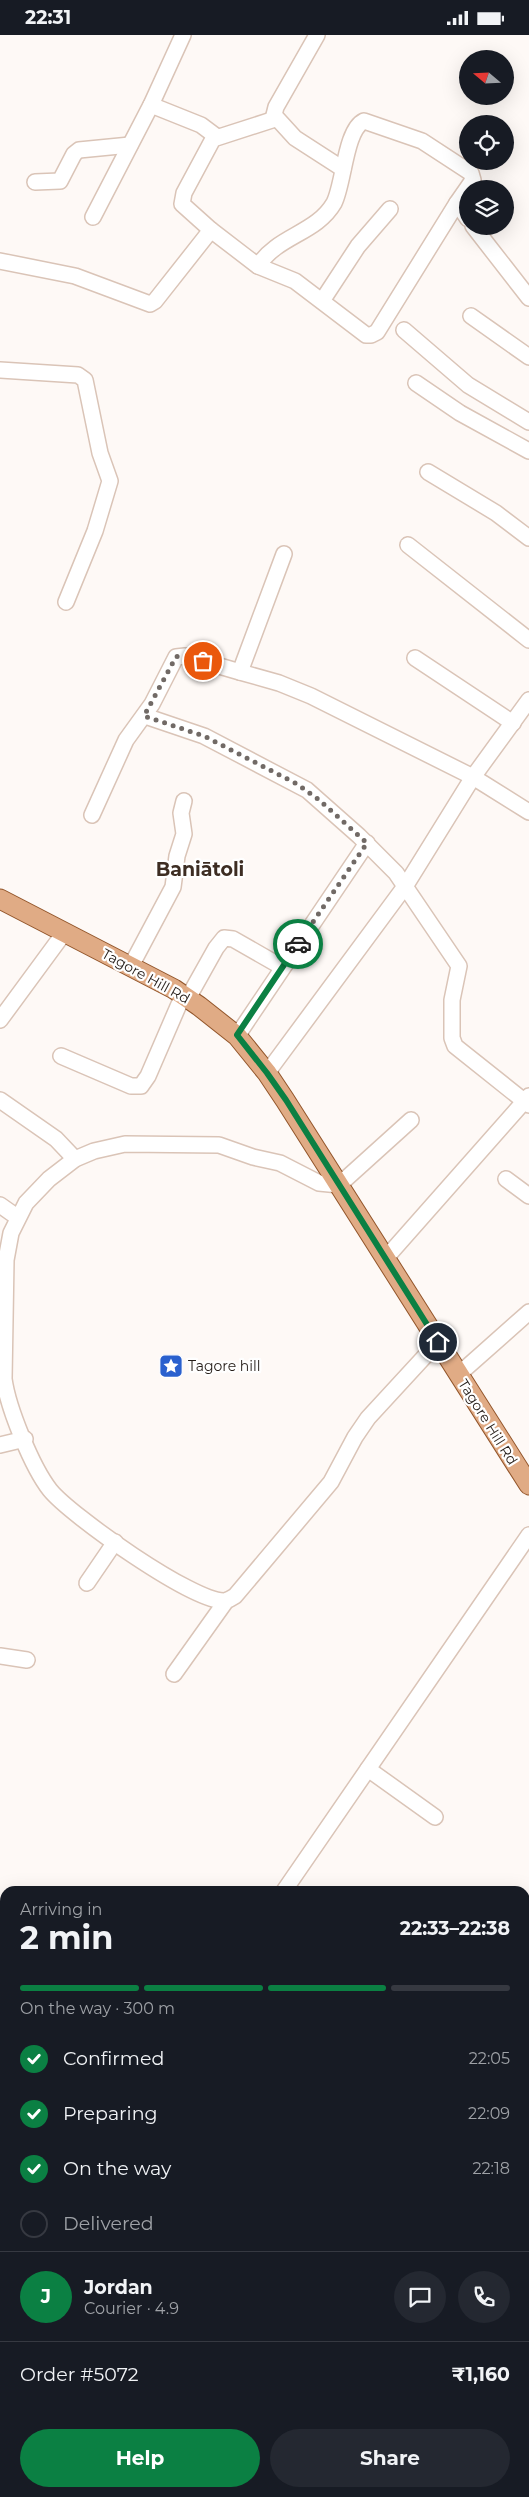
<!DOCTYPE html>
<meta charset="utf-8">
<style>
:root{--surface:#171b24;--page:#242831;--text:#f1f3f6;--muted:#9ea1a6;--line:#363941;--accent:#0b8043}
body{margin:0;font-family:Montserrat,sans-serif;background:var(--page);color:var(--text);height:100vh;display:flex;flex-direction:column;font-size:19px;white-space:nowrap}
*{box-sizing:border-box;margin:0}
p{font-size:16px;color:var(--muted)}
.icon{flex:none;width:28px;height:28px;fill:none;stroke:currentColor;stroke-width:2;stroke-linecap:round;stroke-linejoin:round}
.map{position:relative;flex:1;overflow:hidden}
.panel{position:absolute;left:0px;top:1851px;width:530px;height:611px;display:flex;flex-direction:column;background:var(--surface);border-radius:15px 15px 0 0;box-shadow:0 5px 20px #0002}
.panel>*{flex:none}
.needle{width:32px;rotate:289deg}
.tools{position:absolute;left:459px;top:15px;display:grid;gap:10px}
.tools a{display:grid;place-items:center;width:55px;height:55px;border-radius:50%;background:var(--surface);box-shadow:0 5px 20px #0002;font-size:25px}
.pin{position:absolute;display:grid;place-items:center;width:42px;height:42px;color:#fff;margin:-21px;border:2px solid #fff;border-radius:50%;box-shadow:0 1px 5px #0007}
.courier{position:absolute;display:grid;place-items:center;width:50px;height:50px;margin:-25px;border:4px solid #0b8043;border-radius:50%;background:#fff;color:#222;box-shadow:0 1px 6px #0007}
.headline em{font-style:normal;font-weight:700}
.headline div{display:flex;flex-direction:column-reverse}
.headline{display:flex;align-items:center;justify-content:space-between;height:85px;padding:0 20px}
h1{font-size:32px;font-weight:700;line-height:38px}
.bar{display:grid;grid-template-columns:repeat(4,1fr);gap:8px 5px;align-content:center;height:60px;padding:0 20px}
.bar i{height:6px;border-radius:4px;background:var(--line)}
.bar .selected{background:var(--accent)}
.bar p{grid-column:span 4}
.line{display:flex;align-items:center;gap:12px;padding:0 20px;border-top:1px solid var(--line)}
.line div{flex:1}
.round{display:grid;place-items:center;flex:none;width:52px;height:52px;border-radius:26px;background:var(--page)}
ol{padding:0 20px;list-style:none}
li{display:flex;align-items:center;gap:15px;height:55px}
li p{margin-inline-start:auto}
li .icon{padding:5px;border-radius:50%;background:var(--accent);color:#fff;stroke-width:4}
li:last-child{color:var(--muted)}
li i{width:28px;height:28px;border:2px solid var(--line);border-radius:50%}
.button{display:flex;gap:10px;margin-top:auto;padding:10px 20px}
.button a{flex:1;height:58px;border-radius:30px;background:var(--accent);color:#fff;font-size:20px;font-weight:700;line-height:58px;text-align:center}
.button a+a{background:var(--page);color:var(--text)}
.status{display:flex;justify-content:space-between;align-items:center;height:35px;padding:0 25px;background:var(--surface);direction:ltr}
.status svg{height:14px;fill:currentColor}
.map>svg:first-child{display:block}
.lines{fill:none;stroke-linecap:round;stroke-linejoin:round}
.minor-casing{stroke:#dac4b7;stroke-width:18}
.major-casing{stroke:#92552a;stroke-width:21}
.minor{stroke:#fff;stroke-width:15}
.major{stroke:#e0ab85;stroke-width:19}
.done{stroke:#716a66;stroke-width:5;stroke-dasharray:0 9}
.route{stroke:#0b8043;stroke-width:6}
.labels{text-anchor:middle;stroke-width:4.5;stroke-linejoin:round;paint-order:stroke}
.street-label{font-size:14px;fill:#251d18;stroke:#fff}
.poi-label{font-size:14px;fill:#251d18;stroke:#fff;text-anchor:start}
.district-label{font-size:19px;font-weight:bold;fill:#3d2d23;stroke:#fff}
</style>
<div class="status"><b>22:31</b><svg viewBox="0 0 49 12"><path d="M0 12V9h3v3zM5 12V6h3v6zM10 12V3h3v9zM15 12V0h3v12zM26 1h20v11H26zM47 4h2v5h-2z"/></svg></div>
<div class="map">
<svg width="529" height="2462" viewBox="0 0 529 2462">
<rect width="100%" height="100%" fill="#fef9f6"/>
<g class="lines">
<g class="minor-casing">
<g id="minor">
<polyline points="317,0 276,72 274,80 295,103 343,134"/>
<polyline points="151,70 201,90 217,102"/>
<polyline points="275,84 213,104 184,158 182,169 211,195 258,231 295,246 366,300 371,300 377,297 457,168"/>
<polyline points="35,147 60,146 74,119 79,115 130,110"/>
<polyline points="93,182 151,70 183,0"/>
<polyline points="473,191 529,263"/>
<polyline points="0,226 75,241 150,269 155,266 211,195"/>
<path d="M 258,231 C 278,200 316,199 334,168 C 344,149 345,95 364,86 L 422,106 L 471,138 L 473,145 L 457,168 L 468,184"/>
<polyline points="322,266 358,211 390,174"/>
<polyline points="471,281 529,322"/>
<polyline points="404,295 468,350 529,387"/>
<polyline points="0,335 78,340 85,345 100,418 110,446 95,496 66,567"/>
<polyline points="416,348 460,378 529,416"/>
<polyline points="428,437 496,478 529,503"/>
<polyline points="408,510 529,605"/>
<polyline points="284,519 240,637 279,648 311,661 473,742 529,777"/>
<polyline points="415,623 513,688"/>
<polyline points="145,681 204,701 307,755 359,801 396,838 459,931 452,965 452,1003 455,1011 529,1070"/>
<polyline points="92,780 126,705 152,669 176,622 185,621 240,637"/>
<polyline points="131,931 173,852 177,821 184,799 181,778 184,766"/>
<polyline points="188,963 216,913 224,903 233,904 282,932"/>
<polyline points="0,985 64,898"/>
<polyline points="237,1001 367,808"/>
<polyline points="61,1021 131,1051 141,1051 148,1041 183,960"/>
<polyline points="267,1038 406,850 473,742 529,665"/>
<polyline points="0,1065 56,1104 75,1124"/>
<path d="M 411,1085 L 339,1150 L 319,1148 L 280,1128 L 253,1122 L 219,1110 L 125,1109 L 94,1116 L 75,1124 L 49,1144 L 26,1168 L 11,1198 L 6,1225 L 4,1344 C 8,1373 32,1432 50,1455 C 70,1480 194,1568 225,1566 C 228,1565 232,1563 235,1561 L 331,1447 L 355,1402 L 368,1383 L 438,1307"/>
<polyline points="506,1144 529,1161"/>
<polyline points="0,1170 17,1182"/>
<polyline points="385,1224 529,1061"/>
<polyline points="458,1340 529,1277"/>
<polyline points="0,1410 25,1404"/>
<polyline points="87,1548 115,1507"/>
<polyline points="0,1621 27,1625"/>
<polyline points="174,1639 226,1566"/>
<polyline points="368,1734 435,1782"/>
<polyline points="284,1856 529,1500"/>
<polyline points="525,1925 529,1920"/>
<polyline points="525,2026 529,2023"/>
<polyline points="0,2047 5,2043"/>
<polyline points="525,2120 529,2123"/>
<polyline points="0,2129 5,2132"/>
<polyline points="0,2205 5,2209"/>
<polyline points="0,2307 5,2309"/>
<polyline points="525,2348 529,2350"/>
<polyline points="525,2408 529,2402"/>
<polyline points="525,2451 529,2453"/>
<polyline points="0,2455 5,2447"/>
<polyline points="77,2462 80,2458"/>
<polyline points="234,2462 238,2458"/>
<polyline points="365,2462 367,2458"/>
<polyline points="486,2462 490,2458"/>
</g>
</g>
<g class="major-casing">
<polyline id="major" points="0,864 174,954 199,971 237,1001 267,1038 285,1065 529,1450"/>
</g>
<use href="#minor" class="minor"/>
<use href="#major" class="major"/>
</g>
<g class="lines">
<polyline class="done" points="203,626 181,620 176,622 144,681 204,701 297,749 318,764 367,808 298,909"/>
<polyline class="route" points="298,909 237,1000 267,1038 286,1065 438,1307"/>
</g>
<defs>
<g id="sight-square" transform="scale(1.25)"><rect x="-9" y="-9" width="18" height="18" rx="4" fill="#2a60ce" stroke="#fff"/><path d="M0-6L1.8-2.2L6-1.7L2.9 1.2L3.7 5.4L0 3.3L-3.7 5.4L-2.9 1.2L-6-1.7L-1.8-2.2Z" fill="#fff"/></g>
</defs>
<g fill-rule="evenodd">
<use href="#sight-square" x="171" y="1331"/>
</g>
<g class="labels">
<g class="street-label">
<text transform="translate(146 941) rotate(29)" y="5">Tagore Hill Rd</text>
<text transform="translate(488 1387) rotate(58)" y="5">Tagore Hill Rd</text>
</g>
<g class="poi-label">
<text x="188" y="1336">Tagore hill</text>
</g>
<g class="district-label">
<text x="200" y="841">Baniātoli</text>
</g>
</g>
</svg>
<div class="tools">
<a><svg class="needle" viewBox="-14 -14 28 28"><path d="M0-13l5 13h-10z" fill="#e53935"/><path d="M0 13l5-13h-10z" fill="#9ea1a6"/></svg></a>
<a><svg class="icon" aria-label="locate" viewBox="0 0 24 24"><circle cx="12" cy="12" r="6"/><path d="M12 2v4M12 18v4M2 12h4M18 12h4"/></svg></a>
<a><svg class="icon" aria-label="layers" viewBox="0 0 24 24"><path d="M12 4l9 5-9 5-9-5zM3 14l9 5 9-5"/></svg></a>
</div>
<div class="pin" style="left:203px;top:626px;background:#ea580c"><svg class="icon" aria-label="bag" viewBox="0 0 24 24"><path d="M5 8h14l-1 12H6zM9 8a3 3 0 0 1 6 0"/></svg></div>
<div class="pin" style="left:438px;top:1307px;background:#1f2937"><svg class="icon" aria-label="home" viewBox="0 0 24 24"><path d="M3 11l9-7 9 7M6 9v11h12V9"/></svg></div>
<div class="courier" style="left:298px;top:909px"><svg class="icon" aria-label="car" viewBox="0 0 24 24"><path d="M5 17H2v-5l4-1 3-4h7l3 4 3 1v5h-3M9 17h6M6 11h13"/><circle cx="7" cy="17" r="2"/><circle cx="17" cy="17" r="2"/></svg></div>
<section class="panel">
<div class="headline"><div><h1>2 min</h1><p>Arriving in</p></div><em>22:33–22:38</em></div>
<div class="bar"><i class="selected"></i><i class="selected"></i><i class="selected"></i><i></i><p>On the way · 300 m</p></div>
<ol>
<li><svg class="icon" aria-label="check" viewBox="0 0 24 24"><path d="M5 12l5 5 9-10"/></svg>Confirmed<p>22:05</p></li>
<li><svg class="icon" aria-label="check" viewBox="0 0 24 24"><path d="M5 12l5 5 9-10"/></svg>Preparing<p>22:09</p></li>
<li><svg class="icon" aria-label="check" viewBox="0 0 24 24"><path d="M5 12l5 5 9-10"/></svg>On the way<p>22:18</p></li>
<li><i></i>Delivered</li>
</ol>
<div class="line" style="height:90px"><b class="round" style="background:var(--accent);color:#fff">J</b><div><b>Jordan</b><p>Courier · 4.9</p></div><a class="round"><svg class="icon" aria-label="chat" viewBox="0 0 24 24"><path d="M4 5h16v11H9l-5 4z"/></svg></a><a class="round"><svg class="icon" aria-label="phone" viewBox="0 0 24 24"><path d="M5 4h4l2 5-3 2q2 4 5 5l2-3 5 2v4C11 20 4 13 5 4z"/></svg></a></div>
<div class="line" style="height:65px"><div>Order #5072</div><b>₹1,160</b></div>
<div class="button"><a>Help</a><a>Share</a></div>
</section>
</div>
